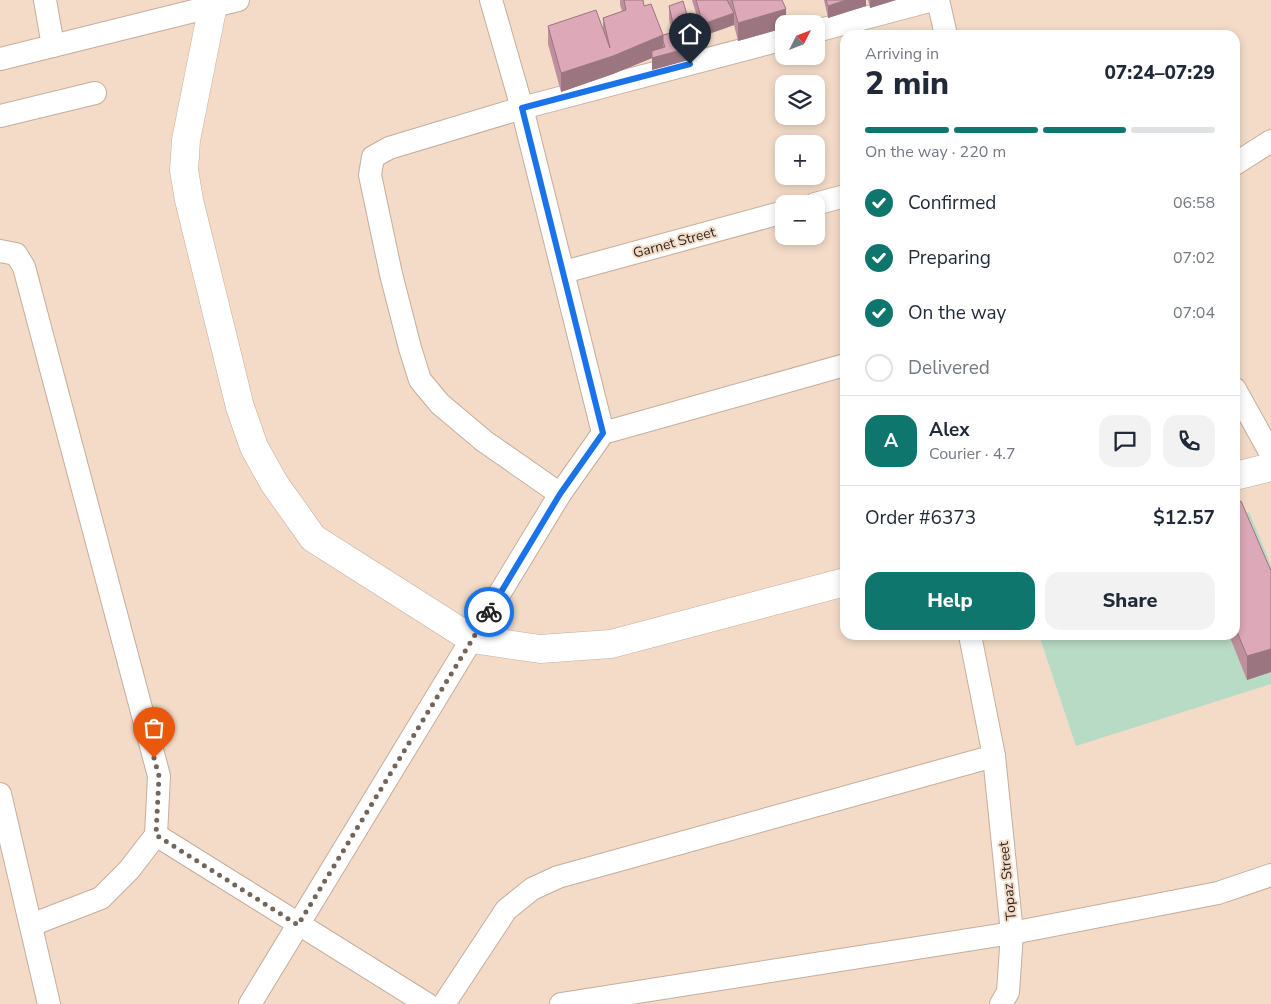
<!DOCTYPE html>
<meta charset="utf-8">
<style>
:root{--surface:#fff;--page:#f2f2f3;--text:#1f2937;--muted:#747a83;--line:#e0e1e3;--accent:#0f766e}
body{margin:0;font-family:"Nunito Sans",sans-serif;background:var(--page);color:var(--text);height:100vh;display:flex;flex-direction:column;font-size:19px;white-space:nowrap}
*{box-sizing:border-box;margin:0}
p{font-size:16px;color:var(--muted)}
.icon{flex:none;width:28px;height:28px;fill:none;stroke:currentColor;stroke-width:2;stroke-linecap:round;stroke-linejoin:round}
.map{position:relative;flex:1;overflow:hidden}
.drawer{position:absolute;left:840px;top:30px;width:400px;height:610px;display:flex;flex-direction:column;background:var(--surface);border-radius:15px;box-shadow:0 2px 8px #0003}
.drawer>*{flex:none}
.needle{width:32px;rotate:48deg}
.buttons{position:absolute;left:775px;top:15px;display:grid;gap:10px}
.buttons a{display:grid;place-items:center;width:50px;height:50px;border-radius:10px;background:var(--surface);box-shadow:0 2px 8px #0003;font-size:25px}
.pin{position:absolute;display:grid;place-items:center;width:42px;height:42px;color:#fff;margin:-51px -21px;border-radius:50% 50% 50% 0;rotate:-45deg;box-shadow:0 0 5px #0007}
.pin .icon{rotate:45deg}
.courier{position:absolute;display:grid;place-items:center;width:50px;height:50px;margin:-25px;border:4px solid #1a73e8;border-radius:50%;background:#fff;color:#222;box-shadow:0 1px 6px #0007}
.head em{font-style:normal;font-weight:800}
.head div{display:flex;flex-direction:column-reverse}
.head{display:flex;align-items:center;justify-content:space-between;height:85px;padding:0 25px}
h1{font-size:32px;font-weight:800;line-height:38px}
.bar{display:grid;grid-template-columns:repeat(4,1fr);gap:8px 5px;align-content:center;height:60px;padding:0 25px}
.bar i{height:6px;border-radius:4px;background:var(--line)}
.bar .selected{background:var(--accent)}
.bar p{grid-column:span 4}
.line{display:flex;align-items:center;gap:12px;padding:0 25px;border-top:1px solid var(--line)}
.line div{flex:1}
.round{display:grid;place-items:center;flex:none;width:52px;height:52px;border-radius:15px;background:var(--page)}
ol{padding:0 25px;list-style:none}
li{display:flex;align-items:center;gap:15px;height:55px}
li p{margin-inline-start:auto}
li .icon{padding:5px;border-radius:50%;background:var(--accent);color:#fff;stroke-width:4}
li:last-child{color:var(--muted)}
li i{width:28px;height:28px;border:2px solid var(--line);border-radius:50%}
.action{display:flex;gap:10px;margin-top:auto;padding:10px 25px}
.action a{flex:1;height:58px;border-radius:15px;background:var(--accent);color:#fff;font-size:20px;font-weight:800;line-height:58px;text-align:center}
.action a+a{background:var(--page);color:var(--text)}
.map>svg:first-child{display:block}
.green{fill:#b7dbc5}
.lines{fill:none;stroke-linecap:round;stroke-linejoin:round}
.minor-casing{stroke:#c5ad9c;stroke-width:24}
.tertiary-casing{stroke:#c5ad9c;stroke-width:29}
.minor{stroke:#fff;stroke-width:22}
.tertiary{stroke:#fff;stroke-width:28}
.wall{fill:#be909d}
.shaded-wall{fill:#9b7680}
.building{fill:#dda8b7;stroke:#9b7680}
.done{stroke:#74655a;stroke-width:5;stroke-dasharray:0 9}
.route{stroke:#1a73e8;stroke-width:6}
.labels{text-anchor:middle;stroke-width:4;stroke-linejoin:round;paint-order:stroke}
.street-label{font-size:14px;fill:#2f261f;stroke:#f3dbc8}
</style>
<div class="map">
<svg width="1271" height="1004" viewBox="0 0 1271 1004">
<rect width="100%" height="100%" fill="#f3dbc8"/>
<polygon class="green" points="1249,512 1271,565 1271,684 1076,746 1039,635 1235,635 1235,516"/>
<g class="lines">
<g class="minor-casing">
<g id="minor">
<polyline points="45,0 53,46"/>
<polyline points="491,0 522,108 603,433"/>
<polyline points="938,0 946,35"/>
<polyline points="816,31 933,0"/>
<polyline points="0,59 238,0"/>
<polyline points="0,116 95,93"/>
<polyline points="1235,164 1271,141"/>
<polyline points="815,204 845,196"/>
<polyline points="0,251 16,254 24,267 159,776 156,835 129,870 101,898 31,925"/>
<polyline points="564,272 784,212"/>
<polyline points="1235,389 1271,454"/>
<polyline points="560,494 484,441 440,404 420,380 410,348 391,274 370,175 373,157 389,148 522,108 784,39"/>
<polyline points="970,635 994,756 1012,933 1008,992 1001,1004"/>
<polyline points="0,794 49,1004"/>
<polyline points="156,835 427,1004"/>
<polyline points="250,1004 560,494 603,433 845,365"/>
<polyline points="444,1004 506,910 532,889 558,877 994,756"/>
<polyline points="561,1004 1012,933 1218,893 1271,875"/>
</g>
</g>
<g class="tertiary-casing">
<g id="tertiary">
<polyline points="214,0 186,140 184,170 189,200 240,407 254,447 274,483 313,538 472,639 540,649 611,644 845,582"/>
<polyline points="1235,476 1271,467"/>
</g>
</g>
<use href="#minor" class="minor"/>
<use href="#tertiary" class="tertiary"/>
</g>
<g class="wall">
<polygon points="620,0 643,0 644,6 663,35 672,33 669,19 669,6 692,32 692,59 652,70 652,58 613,74 561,92 548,44 548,26 603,29 603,18 622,11 620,5"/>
<polygon points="692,0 782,0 786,24 784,24 784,28 738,41 734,25 703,36"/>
<polygon points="824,0 866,0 866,6 828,18"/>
<polygon points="868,0 896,0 870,8"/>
<polygon points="1235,503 1271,571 1271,672 1247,680 1229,635 1235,635"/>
</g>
<g class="shaded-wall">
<polygon points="846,0 866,0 866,6 828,18 828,6"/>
<polygon points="870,0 896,0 870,8"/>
<polygon points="786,9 786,24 784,24 784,28 738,41 738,23"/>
<polygon points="734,13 734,25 703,36 703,24"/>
<polygon points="663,35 663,53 692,47 692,59 652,70 652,51 652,58 613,74 561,92 561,73"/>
<polygon points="1271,649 1271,672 1247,680 1247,656"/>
</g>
<g class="building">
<polygon points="624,0 643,0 644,6 651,4 663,35 613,56 561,73 548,26 596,10 610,48 603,18 626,10"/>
<polygon points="696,0 727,0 734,13 703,24"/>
<polygon points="732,0 782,0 786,9 738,23"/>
<polygon points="826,0 846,0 828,6"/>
<polygon points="683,1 692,32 692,47 652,58 652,51 665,47 663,41 663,35 675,32 669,6"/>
<polygon points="1241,501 1271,571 1271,649 1247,656 1235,627 1235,503"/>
</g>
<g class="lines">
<polyline class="done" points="154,758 159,776 156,835 298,925 489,612"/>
<polyline class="route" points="489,612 560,494 603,433 522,108 690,64"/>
</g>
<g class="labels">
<g class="street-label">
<text transform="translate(674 242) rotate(-15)" y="5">Garnet Street</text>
<text transform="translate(1007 881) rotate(-96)" y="5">Topaz Street</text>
</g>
</g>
</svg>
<div class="buttons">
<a><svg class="needle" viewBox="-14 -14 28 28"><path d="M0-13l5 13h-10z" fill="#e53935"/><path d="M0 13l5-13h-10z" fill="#747a83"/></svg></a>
<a><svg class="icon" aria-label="layers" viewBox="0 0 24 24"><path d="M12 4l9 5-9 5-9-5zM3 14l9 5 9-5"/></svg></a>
<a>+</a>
<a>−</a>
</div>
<div class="pin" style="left:154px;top:758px;background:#ea580c"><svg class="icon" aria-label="bag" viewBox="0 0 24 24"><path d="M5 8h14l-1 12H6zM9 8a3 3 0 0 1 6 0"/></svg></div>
<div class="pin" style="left:690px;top:64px;background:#1f2937"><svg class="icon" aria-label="home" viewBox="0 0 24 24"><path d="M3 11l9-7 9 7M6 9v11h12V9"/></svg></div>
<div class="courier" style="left:489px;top:612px"><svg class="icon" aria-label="bike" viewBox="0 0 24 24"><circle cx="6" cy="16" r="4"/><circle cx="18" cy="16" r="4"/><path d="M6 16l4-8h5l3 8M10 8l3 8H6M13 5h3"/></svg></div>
<section class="drawer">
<div class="head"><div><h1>2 min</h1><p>Arriving in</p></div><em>07:24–07:29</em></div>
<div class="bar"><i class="selected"></i><i class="selected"></i><i class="selected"></i><i></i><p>On the way · 220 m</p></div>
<ol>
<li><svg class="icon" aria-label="check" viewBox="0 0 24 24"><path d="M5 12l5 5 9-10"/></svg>Confirmed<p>06:58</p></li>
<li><svg class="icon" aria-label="check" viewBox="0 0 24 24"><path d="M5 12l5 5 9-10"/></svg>Preparing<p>07:02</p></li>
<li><svg class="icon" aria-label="check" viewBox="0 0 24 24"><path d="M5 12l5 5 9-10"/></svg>On the way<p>07:04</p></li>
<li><i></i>Delivered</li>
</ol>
<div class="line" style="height:90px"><b class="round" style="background:var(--accent);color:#fff">A</b><div><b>Alex</b><p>Courier · 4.7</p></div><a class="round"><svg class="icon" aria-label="chat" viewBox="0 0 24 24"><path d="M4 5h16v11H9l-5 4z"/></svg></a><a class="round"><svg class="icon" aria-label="phone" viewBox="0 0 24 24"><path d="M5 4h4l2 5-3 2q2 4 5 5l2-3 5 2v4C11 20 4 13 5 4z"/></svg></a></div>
<div class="line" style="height:65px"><div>Order #6373</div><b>$12.57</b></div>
<div class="action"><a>Help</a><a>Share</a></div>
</section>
</div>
